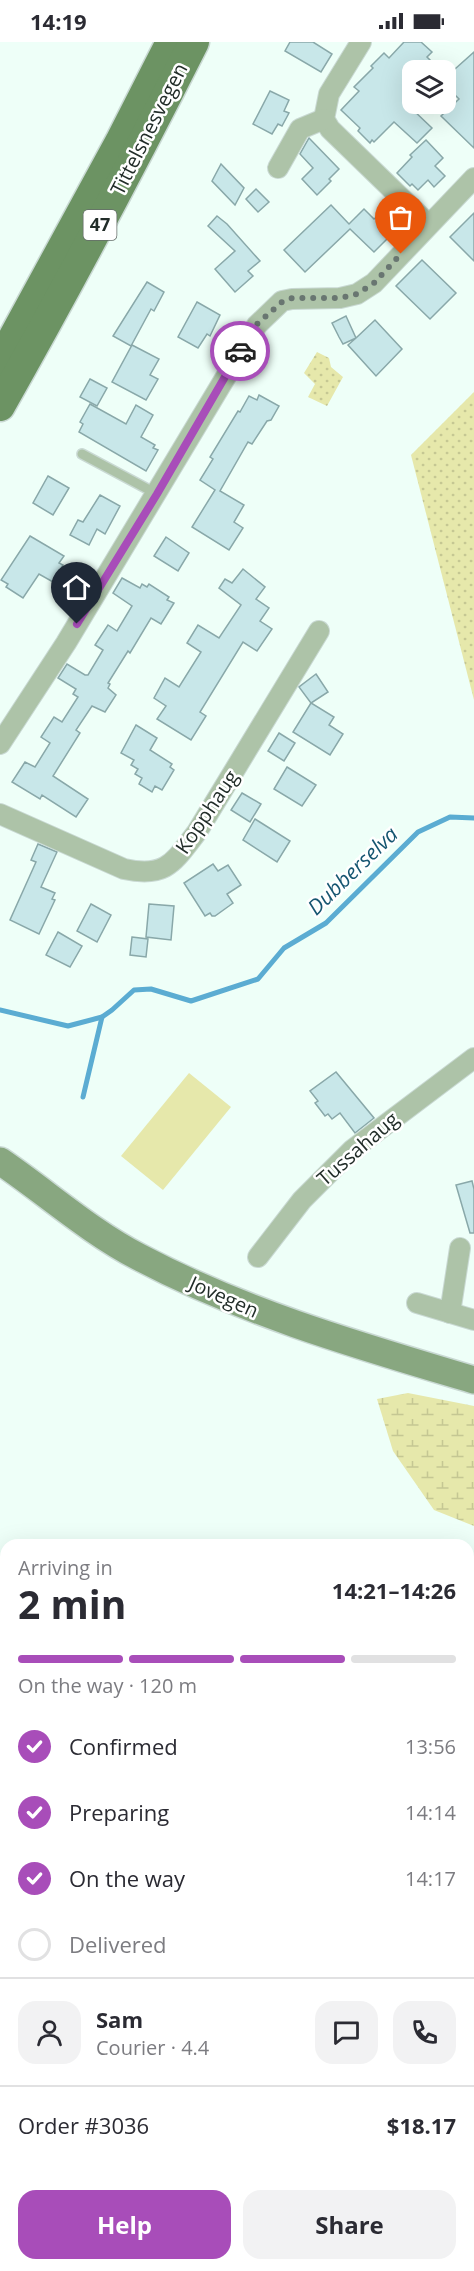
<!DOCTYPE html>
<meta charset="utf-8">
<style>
:root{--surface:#fff;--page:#f2f2f3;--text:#2b2b33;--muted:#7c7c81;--line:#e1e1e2;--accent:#a84db9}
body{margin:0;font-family:"Open Sans",sans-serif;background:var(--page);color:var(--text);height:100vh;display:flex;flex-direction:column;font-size:22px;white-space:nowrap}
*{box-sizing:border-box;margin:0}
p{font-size:20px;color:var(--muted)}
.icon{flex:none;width:33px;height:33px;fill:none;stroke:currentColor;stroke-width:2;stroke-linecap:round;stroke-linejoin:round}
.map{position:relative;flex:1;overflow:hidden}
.panel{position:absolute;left:0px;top:1497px;width:474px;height:732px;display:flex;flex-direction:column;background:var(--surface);border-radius:18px 18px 0 0;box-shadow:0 6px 24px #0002}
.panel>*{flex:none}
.tools{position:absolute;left:402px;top:18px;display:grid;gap:12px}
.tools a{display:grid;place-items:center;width:54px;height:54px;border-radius:12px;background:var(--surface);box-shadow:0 6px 24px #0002;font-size:30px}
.pin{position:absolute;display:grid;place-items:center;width:51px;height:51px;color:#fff;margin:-62px -26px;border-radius:50% 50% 50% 0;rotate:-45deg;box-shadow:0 0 6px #0007}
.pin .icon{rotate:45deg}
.courier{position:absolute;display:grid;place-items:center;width:60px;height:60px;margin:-30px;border:4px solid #a84db9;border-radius:50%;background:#fff;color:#222;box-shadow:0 2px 8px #0007}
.headline em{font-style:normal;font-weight:700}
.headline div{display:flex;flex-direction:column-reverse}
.headline{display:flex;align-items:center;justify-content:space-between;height:102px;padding:0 18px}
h1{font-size:39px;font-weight:700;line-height:45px}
.bar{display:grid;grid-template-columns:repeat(4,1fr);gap:9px 6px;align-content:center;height:72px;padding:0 18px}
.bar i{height:8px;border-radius:4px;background:var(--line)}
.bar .selected{background:var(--accent)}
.bar p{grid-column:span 4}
.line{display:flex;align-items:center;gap:15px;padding:0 18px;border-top:2px solid var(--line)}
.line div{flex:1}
.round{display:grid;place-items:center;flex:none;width:63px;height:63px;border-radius:18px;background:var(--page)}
ol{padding:0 18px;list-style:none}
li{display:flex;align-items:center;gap:18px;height:66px}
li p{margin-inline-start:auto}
li .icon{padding:6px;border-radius:50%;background:var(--accent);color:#fff;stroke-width:4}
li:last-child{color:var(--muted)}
li i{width:33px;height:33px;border:3px solid var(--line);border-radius:50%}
.action{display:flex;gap:12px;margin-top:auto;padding:12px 18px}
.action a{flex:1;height:69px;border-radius:18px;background:var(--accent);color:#fff;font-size:24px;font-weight:700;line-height:69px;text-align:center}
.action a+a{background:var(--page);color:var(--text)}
.status{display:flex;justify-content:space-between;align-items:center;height:42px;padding:0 30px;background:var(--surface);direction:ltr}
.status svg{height:16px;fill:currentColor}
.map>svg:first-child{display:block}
.grass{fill:url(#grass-dots)}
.forest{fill:url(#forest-firs)}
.wetland{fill:url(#wetland-marsh)}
.garden{fill:#e6e8ab}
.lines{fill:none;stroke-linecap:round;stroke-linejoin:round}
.stream{stroke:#5bacd2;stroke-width:5}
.building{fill:#c8e7e9;stroke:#89a8a9;stroke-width:1.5}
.lane-casing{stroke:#c9d9d3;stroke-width:12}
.street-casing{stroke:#c9d9d3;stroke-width:22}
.secondary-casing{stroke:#c9d9d3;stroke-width:30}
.primary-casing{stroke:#c9d9d3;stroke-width:33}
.lane{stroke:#adc3a8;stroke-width:9}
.street{stroke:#adc3a8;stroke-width:20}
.secondary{stroke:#88a780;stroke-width:27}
.primary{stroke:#6c9363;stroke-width:30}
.done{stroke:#697671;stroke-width:6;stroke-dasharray:0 10.8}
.route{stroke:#a84db9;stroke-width:8}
.labels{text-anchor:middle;stroke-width:5;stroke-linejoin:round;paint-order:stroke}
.shield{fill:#fff;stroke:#646c69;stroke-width:1.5}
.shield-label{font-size:18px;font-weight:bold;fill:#222d29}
.street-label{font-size:20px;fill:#222d29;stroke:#fff}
.water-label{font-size:21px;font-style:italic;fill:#165671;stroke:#fff}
</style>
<div class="status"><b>14:19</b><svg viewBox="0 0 49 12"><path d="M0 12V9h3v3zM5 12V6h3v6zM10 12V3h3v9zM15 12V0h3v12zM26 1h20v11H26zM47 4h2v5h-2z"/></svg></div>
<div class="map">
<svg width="474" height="2229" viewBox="0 0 474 2229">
<defs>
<pattern id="grass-dots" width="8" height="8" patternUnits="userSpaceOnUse" patternTransform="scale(1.5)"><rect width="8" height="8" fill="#e6e8ab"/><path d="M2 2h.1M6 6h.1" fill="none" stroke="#c5c793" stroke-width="1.8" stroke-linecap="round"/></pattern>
<pattern id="forest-firs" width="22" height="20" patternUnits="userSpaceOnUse" patternTransform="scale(1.5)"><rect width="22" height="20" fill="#e6e8ab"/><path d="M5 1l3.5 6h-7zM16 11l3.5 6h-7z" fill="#c5c793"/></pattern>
<pattern id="wetland-marsh" width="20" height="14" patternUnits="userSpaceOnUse" patternTransform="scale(1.5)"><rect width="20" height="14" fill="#e6e8ab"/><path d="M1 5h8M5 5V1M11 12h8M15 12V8" fill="none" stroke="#c5c793"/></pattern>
</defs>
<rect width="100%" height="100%" fill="#eefff8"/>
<g class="grass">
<polygon points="317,310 329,316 331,325 343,335 327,364 308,355 315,342 304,331"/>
<polygon points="474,350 474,658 411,413"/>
</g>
<g class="forest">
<polygon points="0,1972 6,1975 6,2223 30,2223 33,2229 0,2229"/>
<polygon points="126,2223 203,2223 206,2229 114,2229"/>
</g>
<g class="wetland">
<polygon points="408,1351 474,1364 474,1484 434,1468 393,1409 377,1357"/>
<polygon points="30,2223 126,2223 114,2229 33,2229"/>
</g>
<polygon class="garden" points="189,1031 231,1065 163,1148 121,1114"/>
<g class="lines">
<g class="stream">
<polyline points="0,968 68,984 102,975 112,968 134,948 151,947 191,959 258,937 284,906 326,881 418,790 450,775 474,776"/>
<polyline points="83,1055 102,975"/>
</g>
</g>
<g class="building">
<polygon points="290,0 313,0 332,12 321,30 285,9"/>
<polygon points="404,0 421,0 432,10 427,15 432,20 424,28 412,28 412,67 432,86 417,101 394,80 374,100 372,98 370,101 358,89 360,86 341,68 359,49 354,45 373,26 371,24 384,11 389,16"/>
<polygon points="474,10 474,106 441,74 459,57 446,44 446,35"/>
<polygon points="270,49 289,58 284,69 289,71 282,84 278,82 272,92 253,82"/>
<polygon points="309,96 339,127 329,137 331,139 317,153 302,137 313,126 300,112"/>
<polygon points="426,98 443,116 435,124 445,134 434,145 428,138 418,148 412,142 410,144 397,131 412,115 410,113"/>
<polygon points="221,122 244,146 235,163 212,139"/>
<polygon points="256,147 269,160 258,170 246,157"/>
<polygon points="331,163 349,182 364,167 374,177 379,173 392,186 387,191 390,194 374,210 350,187 305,230 284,208"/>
<polygon points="474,171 474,219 450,195"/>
<polygon points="217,174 227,182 260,219 248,229 253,234 235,250 215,227 235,209 208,184"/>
<polygon points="422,218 456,251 430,277 396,244"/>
<polygon points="147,240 164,250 154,269 151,267 131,304 113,294"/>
<polygon points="197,260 220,273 210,294 207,292 198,306 178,295"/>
<polygon points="346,274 356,296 375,278 402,307 376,334 348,303 356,296 343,302 339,295 332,281"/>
<polygon points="132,303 159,317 150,333 158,337 146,358 112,340"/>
<polygon points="90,337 107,346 97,364 80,355"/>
<polygon points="259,353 279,364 271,378 267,379 252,402 248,400 220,449 244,463 234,480 243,486 229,508 192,485 215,448 200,438 213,417 210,415 238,369 240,370 249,354 257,358"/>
<polygon points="90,362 126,382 136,363 153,373 141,395 155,403 153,406 158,408 146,429 79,390 83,382 80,380"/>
<polygon points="48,434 69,446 53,473 33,461"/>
<polygon points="100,453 120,464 105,492 97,487 89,503 70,493 78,478 83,480"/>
<polygon points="30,494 64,514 59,521 63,523 53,540 39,532 23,556 6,545 8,542 1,538"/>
<polygon points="166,495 189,511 178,529 154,514"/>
<polygon points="243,527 265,545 256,557 269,566 260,579 272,587 257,609 243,600 200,670 206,674 191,698 157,677 166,664 154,656 165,636 179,645 201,610 187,601 198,583 219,596 241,563 219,546 225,537 232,541"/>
<polygon points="122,536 140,546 142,542 147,545 149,542 169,555 167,558 174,561 161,582 151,576 130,611 128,609 108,641 110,642 108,646 116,653 105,670 92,664 76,688 80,691 53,734 88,757 76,775 42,753 40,757 12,740 25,720 35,725 50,701 41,695 54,675 62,680 78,655 73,652 76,647 58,636 67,622 85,633 88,633 103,608 95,603 108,583 117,589 132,564 113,551"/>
<polygon points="316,632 328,650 311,661 334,675 329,683 343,692 330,713 293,690 311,661 299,645"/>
<polygon points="136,683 157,696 150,708 172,722 170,725 174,728 162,748 155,744 152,750 139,742 142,736 135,732 138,727 131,723 134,718 121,711"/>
<polygon points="279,691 295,701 284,719 268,709"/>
<polygon points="287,725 316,743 302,764 274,747"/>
<polygon points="242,751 261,762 250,780 231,768"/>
<polygon points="255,777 290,799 277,820 243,798"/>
<polygon points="38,802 57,810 41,845 55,851 52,857 55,858 39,892 10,878 36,820 31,818"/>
<polygon points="213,822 218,829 228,823 241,843 227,852 233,861 229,864 215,874 212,874 210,871 205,874 184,841"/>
<polygon points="91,862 111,873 97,900 77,889"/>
<polygon points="149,862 174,864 171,898 146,895"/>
<polygon points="58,890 82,904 70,925 46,913"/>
<polygon points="132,895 148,897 146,915 130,913"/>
<polygon points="336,1030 374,1076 355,1091 340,1071 332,1077 328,1072 325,1074 315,1061 318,1059 310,1049"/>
<polygon points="472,1139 474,1147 474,1191 470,1191 456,1143"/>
</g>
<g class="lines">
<g class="lane-casing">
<polyline id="lane" points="82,412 157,452"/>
</g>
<g class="street-casing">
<g id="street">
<polyline points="361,0 329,52 324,77 330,87 428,182"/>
<polyline points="278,126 300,87 324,77"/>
<polyline points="0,702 66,601 257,283 282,259 292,257 340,256 357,252 374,241 474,136"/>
<path d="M 0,772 L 124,827 C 166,836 173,821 197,790 L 319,589"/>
<polyline points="258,1215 302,1158 352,1108 474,1016"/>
<polyline points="417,1261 474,1278"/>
<polyline points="450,1271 460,1206"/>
</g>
</g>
<g class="secondary-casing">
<path id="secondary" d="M 0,1119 C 47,1151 89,1189 139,1215 C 245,1271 360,1304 474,1338"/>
</g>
<g class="primary-casing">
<g id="primary">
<polyline points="0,320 120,100 171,0"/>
<path d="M 0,364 C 68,244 132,123 194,0"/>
</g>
</g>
<use href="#lane" class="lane"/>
<use href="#street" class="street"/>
<use href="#secondary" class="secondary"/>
<use href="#primary" class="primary"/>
</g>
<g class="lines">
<polyline class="done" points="240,309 256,283 282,260 292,256 340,256 357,252 374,241 401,212"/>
<polyline class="route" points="77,582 157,452 240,309"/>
</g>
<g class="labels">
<rect class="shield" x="83.5" y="168" width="33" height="30" rx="4.5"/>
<g class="shield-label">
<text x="100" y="189">47</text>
</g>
<g class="street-label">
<text transform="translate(149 87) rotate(-63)" y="7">Tittelsnesvegen</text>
<text transform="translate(207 770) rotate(-56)" y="7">Kopphaug</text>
<text transform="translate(358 1107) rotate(-41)" y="7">Tussahaug</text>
<text transform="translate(224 1255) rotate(24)" y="7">Jovegen</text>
</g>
<g class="water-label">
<text transform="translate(353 829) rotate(-44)" y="7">Dubberselva</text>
</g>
</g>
</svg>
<div class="tools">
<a><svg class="icon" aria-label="layers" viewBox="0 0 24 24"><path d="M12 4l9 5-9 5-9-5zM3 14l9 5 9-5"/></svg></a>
</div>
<div class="pin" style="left:401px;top:212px;background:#ea580c"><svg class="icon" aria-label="bag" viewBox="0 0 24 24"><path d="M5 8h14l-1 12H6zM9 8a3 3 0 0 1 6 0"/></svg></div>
<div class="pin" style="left:77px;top:582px;background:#1f2937"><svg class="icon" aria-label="home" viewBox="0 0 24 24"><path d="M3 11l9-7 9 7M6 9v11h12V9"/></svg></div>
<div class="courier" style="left:240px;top:309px"><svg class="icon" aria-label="car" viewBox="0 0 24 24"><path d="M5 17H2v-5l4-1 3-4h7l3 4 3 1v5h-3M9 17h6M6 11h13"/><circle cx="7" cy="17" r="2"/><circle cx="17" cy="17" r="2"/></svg></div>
<section class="panel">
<div class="headline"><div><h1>2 min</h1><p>Arriving in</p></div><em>14:21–14:26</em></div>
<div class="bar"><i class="selected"></i><i class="selected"></i><i class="selected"></i><i></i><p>On the way · 120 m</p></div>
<ol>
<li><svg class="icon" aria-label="check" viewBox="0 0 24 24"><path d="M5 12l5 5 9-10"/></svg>Confirmed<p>13:56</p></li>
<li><svg class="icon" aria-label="check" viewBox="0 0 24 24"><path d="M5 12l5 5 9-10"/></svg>Preparing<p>14:14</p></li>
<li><svg class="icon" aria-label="check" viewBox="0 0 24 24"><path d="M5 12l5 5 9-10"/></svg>On the way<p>14:17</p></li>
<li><i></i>Delivered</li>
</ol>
<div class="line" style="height:108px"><a class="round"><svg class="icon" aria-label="person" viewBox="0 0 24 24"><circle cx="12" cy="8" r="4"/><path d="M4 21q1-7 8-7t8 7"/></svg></a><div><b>Sam</b><p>Courier · 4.4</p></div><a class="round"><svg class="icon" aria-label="chat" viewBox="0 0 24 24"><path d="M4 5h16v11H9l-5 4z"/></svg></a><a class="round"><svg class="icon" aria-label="phone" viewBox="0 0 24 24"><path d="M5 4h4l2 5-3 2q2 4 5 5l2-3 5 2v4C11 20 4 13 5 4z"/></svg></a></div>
<div class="line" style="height:78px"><div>Order #3036</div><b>$18.17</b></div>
<div class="action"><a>Help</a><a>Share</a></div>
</section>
</div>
